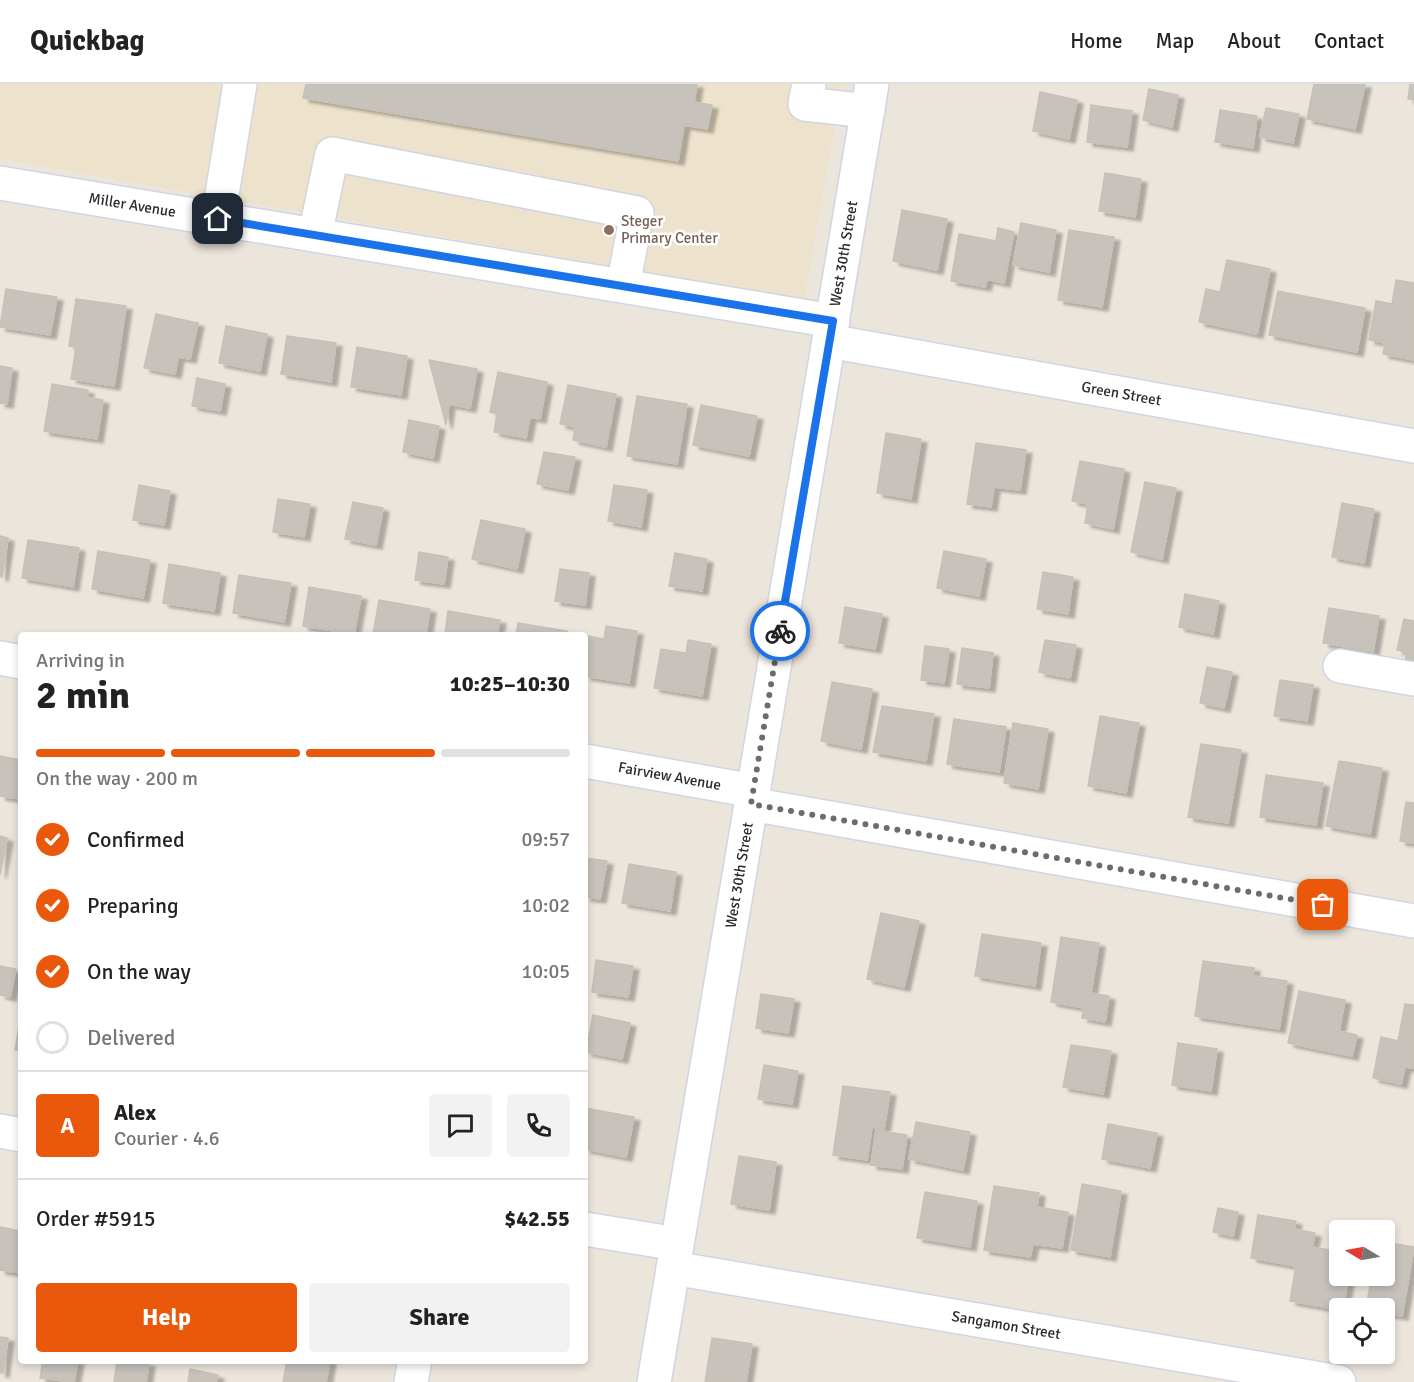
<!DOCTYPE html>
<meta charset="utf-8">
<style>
:root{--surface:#fff;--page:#f2f2f2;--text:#222;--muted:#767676;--line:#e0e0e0;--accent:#ea580c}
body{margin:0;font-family:Signika,sans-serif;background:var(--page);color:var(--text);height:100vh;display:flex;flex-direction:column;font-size:22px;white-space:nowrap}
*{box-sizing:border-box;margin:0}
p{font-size:20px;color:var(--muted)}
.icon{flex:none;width:33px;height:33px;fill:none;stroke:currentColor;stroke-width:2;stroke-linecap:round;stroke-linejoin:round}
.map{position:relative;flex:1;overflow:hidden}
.side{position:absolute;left:18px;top:548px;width:570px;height:732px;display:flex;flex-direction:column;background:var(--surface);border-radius:6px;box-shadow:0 3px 9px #0003}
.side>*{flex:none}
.needle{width:39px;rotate:280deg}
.fabs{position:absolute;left:1329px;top:1136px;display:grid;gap:12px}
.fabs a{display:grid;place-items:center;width:66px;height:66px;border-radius:6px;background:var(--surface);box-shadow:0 3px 9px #0003;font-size:30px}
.pin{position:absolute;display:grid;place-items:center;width:51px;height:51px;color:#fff;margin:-26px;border-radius:12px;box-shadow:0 3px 9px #0006}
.courier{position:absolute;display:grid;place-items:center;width:60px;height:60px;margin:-30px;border:4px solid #1a73e8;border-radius:50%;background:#fff;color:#222;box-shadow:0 2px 8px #0007}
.summary em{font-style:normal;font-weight:700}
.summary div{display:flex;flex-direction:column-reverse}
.summary{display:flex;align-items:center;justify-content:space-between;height:102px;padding:0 18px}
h1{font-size:39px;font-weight:700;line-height:45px}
.bar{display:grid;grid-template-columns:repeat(4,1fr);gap:9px 6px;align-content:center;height:72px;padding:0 18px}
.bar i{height:8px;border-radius:4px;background:var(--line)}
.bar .active{background:var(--accent)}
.bar p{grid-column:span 4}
.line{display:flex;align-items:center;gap:15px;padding:0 18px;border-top:2px solid var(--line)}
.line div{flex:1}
.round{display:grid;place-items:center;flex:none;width:63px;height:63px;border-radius:6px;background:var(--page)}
ol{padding:0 18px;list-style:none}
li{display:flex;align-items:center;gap:18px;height:66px}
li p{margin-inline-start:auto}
li .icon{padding:6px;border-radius:50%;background:var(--accent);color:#fff;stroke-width:4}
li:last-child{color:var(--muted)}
li i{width:33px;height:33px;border:3px solid var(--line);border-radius:50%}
.primary-button{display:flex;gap:12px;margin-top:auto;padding:12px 18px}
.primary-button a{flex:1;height:69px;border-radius:6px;background:var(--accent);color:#fff;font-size:24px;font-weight:700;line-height:69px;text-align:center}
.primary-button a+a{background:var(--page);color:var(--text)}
header{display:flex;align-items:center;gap:36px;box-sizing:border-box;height:84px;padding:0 30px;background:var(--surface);border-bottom:2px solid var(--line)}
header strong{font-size:28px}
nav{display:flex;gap:33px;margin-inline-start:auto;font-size:21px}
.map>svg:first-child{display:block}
.education{fill:#ede2cc}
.building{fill:#c7c2bc;stroke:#c7c1b6;stroke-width:1.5;filter:url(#shadow)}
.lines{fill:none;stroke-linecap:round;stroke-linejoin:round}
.minor-casing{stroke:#d1d5e2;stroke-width:36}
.minor{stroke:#fff;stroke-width:33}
.done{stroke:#6e6b68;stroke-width:6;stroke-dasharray:0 10.8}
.route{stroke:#1a73e8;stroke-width:8}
.education-dot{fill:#8d6e63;stroke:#fff;stroke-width:2}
.labels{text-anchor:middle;stroke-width:5;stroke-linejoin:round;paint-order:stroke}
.street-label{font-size:15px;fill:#2a2a2a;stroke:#fff}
.education-label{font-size:15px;fill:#785e54;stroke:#fff;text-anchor:start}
</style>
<header>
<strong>Quickbag</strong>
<nav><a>Home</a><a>Map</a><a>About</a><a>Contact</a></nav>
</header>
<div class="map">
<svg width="1414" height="1298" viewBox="0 0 1414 1298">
<defs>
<filter id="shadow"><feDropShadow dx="6" dy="4" stdDeviation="1.5" flood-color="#0004"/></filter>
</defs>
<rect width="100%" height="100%" fill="#ece5dc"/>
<polygon class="education" points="0,0 842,0 804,216 0,75"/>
<g class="building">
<polygon points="306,0 697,0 694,18 712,21 707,45 684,41 678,77 303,14"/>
<polygon points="1314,0 1365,0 1355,45 1307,35"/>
<polygon points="1410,0 1414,0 1414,16 1408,15"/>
<polygon points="1149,5 1178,11 1172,43 1143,36"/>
<polygon points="1040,8 1077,16 1069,55 1033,47"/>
<polygon points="1091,21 1132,27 1127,63 1087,58"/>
<polygon points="1266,24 1299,30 1293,59 1260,53"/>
<polygon points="1220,26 1257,32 1253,64 1215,58"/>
<polygon points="1105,89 1141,95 1135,133 1099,127"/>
<polygon points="902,126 947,135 937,186 893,177"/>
<polygon points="1021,139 1056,146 1049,188 1013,181"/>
<polygon points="998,144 1014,148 1004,199 987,195 985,203 951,197 959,150 996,157"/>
<polygon points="1069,146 1114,153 1102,223 1058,216"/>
<polygon points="1227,176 1270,185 1257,250 1199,238 1206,205 1220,208"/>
<polygon points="1396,196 1414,199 1414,276 1383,270 1385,259 1369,256 1376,217 1392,220"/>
<polygon points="6,205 57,213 50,251 0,243"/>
<polygon points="1278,207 1365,224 1357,268 1269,251"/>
<polygon points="76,215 126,222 114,302 71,295 76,263 69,262"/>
<polygon points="156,230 198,239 190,275 178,273 175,290 144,284"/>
<polygon points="226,242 267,250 260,287 219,279"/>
<polygon points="287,252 336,259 331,298 281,290"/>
<polygon points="357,263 407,272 401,311 351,303"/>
<polygon points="429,276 477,285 470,324 449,320 446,341"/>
<polygon points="0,282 12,284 7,320 0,319"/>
<polygon points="498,288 547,298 540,335 530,333 526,354 494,348 497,330 490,328"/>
<polygon points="197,294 225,300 220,327 192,322"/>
<polygon points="52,300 88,306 87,313 103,316 97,355 44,347"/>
<polygon points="568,301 616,310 606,363 573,356 575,343 560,340"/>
<polygon points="637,312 687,320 677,380 627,372"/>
<polygon points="701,321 757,332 749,372 693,361"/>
<polygon points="409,336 439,342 433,374 403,368"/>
<polygon points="886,349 921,355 911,415 877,409"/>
<polygon points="976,359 1026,366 1020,406 994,403 991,423 967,420"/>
<polygon points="544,368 575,373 568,406 537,400"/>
<polygon points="1080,377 1124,385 1113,445 1085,439 1088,420 1072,417"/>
<polygon points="1145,398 1176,404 1162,475 1131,468"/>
<polygon points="139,401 170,407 164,441 133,436"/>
<polygon points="614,401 647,406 641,443 608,437"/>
<polygon points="278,415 310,420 304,453 273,448"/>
<polygon points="353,418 383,424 376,461 345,455"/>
<polygon points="1342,419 1374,425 1364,479 1332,473"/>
<polygon points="481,436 525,445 517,485 472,475"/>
<polygon points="0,452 8,454 2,493 0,492"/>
<polygon points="28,456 79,464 73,503 22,494"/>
<polygon points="98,467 150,476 143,514 92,505"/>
<polygon points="944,467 986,475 979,512 937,504"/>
<polygon points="419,468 448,473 444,500 415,496"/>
<polygon points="675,469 707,475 702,507 669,502"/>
<polygon points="169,480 220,489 214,527 163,519"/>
<polygon points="560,485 589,489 585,521 555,517"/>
<polygon points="1043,488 1073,493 1068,530 1037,525"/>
<polygon points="239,491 291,499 284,538 233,529"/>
<polygon points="309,503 361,512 354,550 303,542"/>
<polygon points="1185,510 1219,517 1213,550 1179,543"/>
<polygon points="379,516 430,525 426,550 373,550"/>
<polygon points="845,523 882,530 875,565 839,559"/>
<polygon points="1329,524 1379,532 1373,568 1323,559"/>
<polygon points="448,527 500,536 497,550 445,550"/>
<polygon points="1404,535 1414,537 1414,584 1404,582 1407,568 1397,566"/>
<polygon points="518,539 567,547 566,550 516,550"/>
<polygon points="606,542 637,547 629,599 585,592 587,552 604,555"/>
<polygon points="688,556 711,560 702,612 654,604 661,565 686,569"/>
<polygon points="1045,556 1076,561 1070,594 1039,588"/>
<polygon points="925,562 949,565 944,599 921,596"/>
<polygon points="962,564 993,569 989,604 957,600"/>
<polygon points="1207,583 1232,588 1224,624 1200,619"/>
<polygon points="1280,596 1313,601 1307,637 1274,632"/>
<polygon points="832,598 872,605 861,665 821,657"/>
<polygon points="882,622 934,630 926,677 873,668"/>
<polygon points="1100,632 1139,639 1126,709 1088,702"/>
<polygon points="954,635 1006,643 999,688 947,680"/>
<polygon points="1013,639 1048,645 1038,705 1004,699"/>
<polygon points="1201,660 1241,666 1228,739 1188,733"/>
<polygon points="0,672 21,676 21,715 0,712"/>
<polygon points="1339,677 1382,684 1370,750 1326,742"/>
<polygon points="1266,691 1323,699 1316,741 1260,733"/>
<polygon points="1406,718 1414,719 1414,759 1400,757"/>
<polygon points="0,752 7,754 0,791"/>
<polygon points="585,774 607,777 600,815 585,813"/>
<polygon points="629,780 676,788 670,827 622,819"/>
<polygon points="881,829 919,837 904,903 867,895"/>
<polygon points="982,850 1041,859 1035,902 975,892"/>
<polygon points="1061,853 1099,859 1091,909 1109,912 1105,938 1082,934 1084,924 1051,918"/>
<polygon points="596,876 633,882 628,913 592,908"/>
<polygon points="1203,877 1254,884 1253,892 1287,897 1279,945 1195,932"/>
<polygon points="0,882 16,885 10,913 0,911"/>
<polygon points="1299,907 1345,916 1339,947 1357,951 1352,972 1288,959"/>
<polygon points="761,910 794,915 788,949 756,944"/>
<polygon points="1405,920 1414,921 1414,984 1405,983 1401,1000 1373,994 1381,953 1398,957"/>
<polygon points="21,930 21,967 15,966"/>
<polygon points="593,931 630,939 622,975 586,968"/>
<polygon points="1178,959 1217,965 1211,1007 1172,1001"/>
<polygon points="1071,961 1111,967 1103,1010 1063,1003"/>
<polygon points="764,981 798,987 792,1020 758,1015"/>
<polygon points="843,1002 890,1008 884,1045 872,1043 867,1076 833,1071"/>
<polygon points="585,1024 634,1033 626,1073 585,1065"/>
<polygon points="916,1038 970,1048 963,1086 909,1075"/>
<polygon points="1108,1040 1157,1049 1150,1084 1102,1075"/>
<polygon points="876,1046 907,1051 902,1085 871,1081"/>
<polygon points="739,1072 776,1078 769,1126 731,1120"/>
<polygon points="1082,1100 1121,1107 1110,1173 1071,1166"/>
<polygon points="994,1102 1039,1109 1037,1123 1068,1128 1062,1164 1033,1160 1030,1173 984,1166"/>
<polygon points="925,1108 977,1117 970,1163 917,1154"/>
<polygon points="1218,1124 1238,1128 1233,1152 1213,1148"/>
<polygon points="1258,1131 1296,1137 1294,1145 1315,1149 1312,1163 1340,1168 1340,1191 1349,1191 1343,1224 1340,1226 1290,1217 1296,1182 1251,1174"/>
<polygon points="0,1143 21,1147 20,1189 0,1186"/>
<polygon points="1384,1158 1414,1163 1402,1232 1384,1229 1384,1224 1366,1224 1372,1191 1384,1191"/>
<polygon points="0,1253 8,1254 3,1289 0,1289"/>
<polygon points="712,1254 752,1260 746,1298 705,1298"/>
<polygon points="43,1276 78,1276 74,1298 40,1294"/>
<polygon points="117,1276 149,1279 146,1298 114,1298"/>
<polygon points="287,1276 330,1276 326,1298 283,1298"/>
<polygon points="190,1285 218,1291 216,1298 188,1298"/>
</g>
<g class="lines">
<g class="minor-casing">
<g id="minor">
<polyline points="809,0 805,20 868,27"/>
<path id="s1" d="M 0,99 L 833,237"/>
<polyline points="218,135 240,0"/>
<polyline points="315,151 332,70 637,129 623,202"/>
<path id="s2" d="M 829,257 L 1414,362"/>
<polyline points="0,574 21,578"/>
<polyline points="1340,582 1414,595"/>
<path id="s3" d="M 585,677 L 754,707"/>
<polyline points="751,720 1414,837"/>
<polyline points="0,1047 21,1051"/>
<polyline points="585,1145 677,1160"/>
<path id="s4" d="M 673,1184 L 1339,1298"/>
<polyline points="411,1298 415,1276"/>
<path id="s5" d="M 654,1298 L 872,0"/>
</g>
</g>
<use href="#minor" class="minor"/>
</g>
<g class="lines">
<polyline class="done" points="780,547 751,720 1323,821"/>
<polyline class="route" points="218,135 833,237 780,547"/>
</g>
<circle class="education-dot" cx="609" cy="146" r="6"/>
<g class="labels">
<g class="street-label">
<text dy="5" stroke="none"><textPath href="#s1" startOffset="134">Miller Avenue</textPath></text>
<text dy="5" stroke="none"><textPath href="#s5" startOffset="1144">West 30th Street</textPath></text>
<text dy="5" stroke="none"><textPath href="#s2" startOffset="297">Green Street</textPath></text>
<text dy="5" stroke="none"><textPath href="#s3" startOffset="86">Fairview Avenue</textPath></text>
<text dy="5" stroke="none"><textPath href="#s5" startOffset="514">West 30th Street</textPath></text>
<text dy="5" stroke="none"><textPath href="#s4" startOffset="338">Sangamon Street</textPath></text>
</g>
<g class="education-label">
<text x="621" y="142">Steger<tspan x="621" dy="17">Primary Center</tspan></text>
</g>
</g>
</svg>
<div class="fabs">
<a><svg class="needle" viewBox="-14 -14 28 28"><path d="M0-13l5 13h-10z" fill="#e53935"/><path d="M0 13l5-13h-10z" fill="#767676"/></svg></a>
<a><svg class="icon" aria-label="locate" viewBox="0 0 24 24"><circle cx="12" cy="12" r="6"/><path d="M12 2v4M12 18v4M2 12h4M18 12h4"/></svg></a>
</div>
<div class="pin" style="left:1323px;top:821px;background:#ea580c"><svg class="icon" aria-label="bag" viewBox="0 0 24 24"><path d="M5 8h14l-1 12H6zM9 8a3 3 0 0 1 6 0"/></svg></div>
<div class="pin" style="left:218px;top:135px;background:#1f2937"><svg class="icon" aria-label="home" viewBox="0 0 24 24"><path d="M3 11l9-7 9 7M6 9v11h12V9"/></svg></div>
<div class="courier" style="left:780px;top:547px"><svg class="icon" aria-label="bike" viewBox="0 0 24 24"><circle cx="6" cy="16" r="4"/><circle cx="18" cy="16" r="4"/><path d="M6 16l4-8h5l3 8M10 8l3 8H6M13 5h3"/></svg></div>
<section class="side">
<div class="summary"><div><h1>2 min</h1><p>Arriving in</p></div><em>10:25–10:30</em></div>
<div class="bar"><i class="active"></i><i class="active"></i><i class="active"></i><i></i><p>On the way · 200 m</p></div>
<ol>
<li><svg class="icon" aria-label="check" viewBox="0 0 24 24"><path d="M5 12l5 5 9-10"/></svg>Confirmed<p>09:57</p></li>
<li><svg class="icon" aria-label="check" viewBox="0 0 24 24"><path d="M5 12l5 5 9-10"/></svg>Preparing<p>10:02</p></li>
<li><svg class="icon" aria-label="check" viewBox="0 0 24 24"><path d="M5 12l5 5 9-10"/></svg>On the way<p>10:05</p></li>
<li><i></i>Delivered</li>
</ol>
<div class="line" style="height:108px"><b class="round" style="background:var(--accent);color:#fff">A</b><div><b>Alex</b><p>Courier · 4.6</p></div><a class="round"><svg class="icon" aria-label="chat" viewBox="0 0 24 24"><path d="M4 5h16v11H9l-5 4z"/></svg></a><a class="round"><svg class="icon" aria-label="phone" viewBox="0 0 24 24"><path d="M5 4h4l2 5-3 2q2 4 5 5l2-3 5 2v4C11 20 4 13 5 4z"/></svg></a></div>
<div class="line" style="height:78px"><div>Order #5915</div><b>$42.55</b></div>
<div class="primary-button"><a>Help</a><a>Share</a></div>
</section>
</div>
